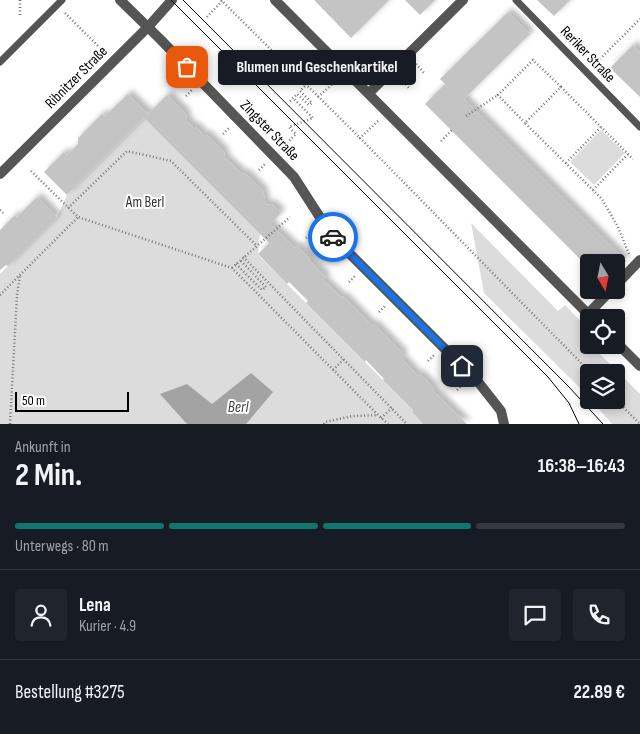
<!DOCTYPE html>
<html lang="de">
<meta charset="utf-8">
<style>
:root{--surface:#171b24;--page:#20242c;--text:#f1f3f6;--muted:#9ea1a6;--line:#363941;--accent:#0f766e}
body{margin:0;font-family:"Sofia Sans Condensed",sans-serif;background:var(--page);color:var(--text);height:100vh;display:flex;flex-direction:column;font-size:19px;white-space:nowrap}
*{box-sizing:border-box;margin:0}
p{font-size:16px;color:var(--muted)}
.icon{flex:none;width:28px;height:28px;fill:none;stroke:currentColor;stroke-width:2;stroke-linecap:round;stroke-linejoin:round}
.map{position:relative;height:424px;overflow:hidden}
.drawer{display:flex;flex-direction:column;background:var(--surface);flex:1}
.drawer>*{flex:none}
.needle{width:32px;rotate:170deg}
.fabs{position:absolute;left:580px;top:254px;display:grid;gap:10px}
.fabs a{display:grid;place-items:center;width:45px;height:45px;border-radius:5px;background:var(--surface);box-shadow:0 2px 8px #0003;font-size:25px}
.scale{position:absolute;left:15px;bottom:12px;width:114px;box-sizing:border-box;padding-left:5px;border:2px solid #000;border-top:0;font-size:14px;line-height:18px;white-space:nowrap;color:#000;-webkit-text-stroke:4px #fff;paint-order:stroke}
.pin{position:absolute;display:grid;place-items:center;width:42px;height:42px;color:#fff;margin:-21px;border-radius:10px;box-shadow:0 2px 8px #0006}
.courier{position:absolute;display:grid;place-items:center;width:50px;height:50px;margin:-25px;border:4px solid #1a73e8;border-radius:50%;background:#fff;color:#222;box-shadow:0 1px 6px #0007}
.bubble{position:absolute;height:35px;border-radius:5px;background:var(--surface);box-shadow:0 2px 8px #0003;font-size:16px;font-weight:700;line-height:35px;text-align:center}
.overview em{font-style:normal;font-weight:700}
.overview div{display:flex;flex-direction:column-reverse}
.overview{display:flex;align-items:center;justify-content:space-between;height:85px;padding:0 15px}
h1{font-size:32px;font-weight:700;line-height:38px}
.bar{display:grid;grid-template-columns:repeat(4,1fr);gap:8px 5px;align-content:center;height:60px;padding:0 15px}
.bar i{height:6px;border-radius:4px;background:var(--line)}
.bar .current{background:var(--accent)}
.bar p{grid-column:span 4}
.line{display:flex;align-items:center;gap:12px;padding:0 15px;border-top:1px solid var(--line)}
.line div{flex:1}
.round{display:grid;place-items:center;flex:none;width:52px;height:52px;border-radius:5px;background:var(--page)}
.map>svg:first-child{display:block}
.green{fill:#dcdcdc}
.water{fill:#a3a3a3}
.building{fill:#c4c4c4;filter:url(#shadow)}
.lines{fill:none;stroke-linecap:round;stroke-linejoin:round}
.path{stroke:#777;stroke-width:2.5;stroke-dasharray:1 2.5;stroke-linecap:butt}
.lane{stroke:#555;stroke-width:7}
.street{stroke:#555;stroke-width:10}
.tram{stroke:#000;stroke-width:1}
.done{stroke:#595959;stroke-width:5;stroke-dasharray:0 9}
.route{stroke:#1a73e8;stroke-width:6}
.labels{text-anchor:middle;stroke-width:4;stroke-linejoin:round;paint-order:stroke}
.street-label{font-size:15px;fill:#000;stroke:#fff}
.park-label{font-size:15px;fill:#333;stroke:#fff}
.water-label{font-size:16px;font-style:italic;fill:#444;stroke:#fff}
</style>
<div class="map">
<svg width="640" height="424" viewBox="0 0 640 424">
<defs>
<filter id="shadow"><feDropShadow dx="4.5" dy="-4.5" stdDeviation="2.5" flood-color="#0004"/></filter>
</defs>
<rect width="100%" height="100%" fill="#fff"/>
<g class="green">
<polygon points="144,118 260,234 258,255 413,410 412,412 423,424 0,424 0,274 57,217 67,195"/>
<polygon points="601,130 625,153 594,185 570,162"/>
<polygon points="471,223 558,311 565,305 589,330 589,332 584,337 589,342 589,345 591,345 640,394 640,424 612,424 591,400 616,400 616,372 589,372 589,398 576,384 484,293"/>
</g>
<polygon class="water" points="251,373 273,392 246,424 187,424 160,394 187,384 212,404"/>
<g class="building">
<polygon points="314,0 389,0 351,38"/>
<polygon points="405,0 435,0 420,15"/>
<polygon points="537,0 570,0 554,16"/>
<polygon points="508,12 530,34 464,99 627,262 583,262 425,104 445,84 440,79"/>
<polygon points="633,45 640,52 640,97 610,68"/>
<polygon points="128,94 148,114 167,95 186,114 187,121 193,127 196,127 203,135 207,135 224,152 225,158 242,174 245,173 263,191 266,205 272,204 281,213 270,224 295,248 297,246 310,259 309,260 326,277 323,280 342,298 343,296 372,326 374,324 404,355 401,358 418,376 420,374 434,389 433,391 467,424 423,424 412,412 413,410 383,380 384,379 366,360 365,362 306,303 308,301 289,282 287,284 258,254 269,243 144,118 67,195 44,172 64,152 67,155 78,144 78,138 102,114 105,116"/>
<polygon points="37,197 57,217 8,266 6,265 0,270 0,230 15,215 17,217"/>
</g>
<g class="lines">
<g class="path">
<polyline points="20,0 20,17"/>
<polyline points="221,0 360,138"/>
<polyline points="65,13 105,53"/>
<polyline points="207,17 222,1"/>
<polyline points="416,64 425,74"/>
<polyline points="595,64 640,19"/>
<polyline points="401,79 410,89"/>
<polyline points="186,96 192,90"/>
<polyline points="318,97 338,79"/>
<polyline points="290,101 297,94 309,105 312,103 300,91 306,85"/>
<polyline points="466,116 498,95"/>
<polyline points="378,121 360,138 590,372"/>
<polyline points="525,123 498,95 533,60 561,87"/>
<polyline points="223,134 229,128"/>
<polyline points="441,141 453,129"/>
<polyline points="282,148 296,134 289,127 313,118 293,98"/>
<polyline points="566,163 601,127"/>
<polyline points="259,170 265,164"/>
<polyline points="31,171 78,217 232,268 378,415 388,424"/>
<polyline points="593,190 628,154"/>
<polyline points="68,208 127,151 171,161 256,245"/>
<polyline points="0,210 3,213"/>
<polyline points="306,238 314,231"/>
<polyline points="629,254 618,227 602,199 525,123 561,87 633,159"/>
<polyline points="243,257 407,424"/>
<polyline points="236,264 262,290 266,287 240,260"/>
<polyline points="232,268 290,217"/>
<polyline points="349,282 355,276"/>
<polyline points="0,295 78,217"/>
<polyline points="379,312 385,306"/>
<polyline points="428,361 434,355"/>
<polyline points="333,370 344,359"/>
<polyline points="457,390 463,384"/>
<polyline points="616,400 640,424"/>
<polyline points="381,418 392,408"/>
<polyline points="10,424 17,295 20,275"/>
<polyline points="324,424 325,422 352,416 378,415"/>
</g>
<g class="lane">
<polyline points="516,0 640,127"/>
<polyline points="0,62 62,0"/>
</g>
<g class="street">
<polyline points="120,0 160,39 294,177 332,236 479,383 501,411 504,424"/>
<polyline points="275,0 592,318"/>
<polyline points="369,93 463,0"/>
<polyline points="0,174 148,27 172,0"/>
<polyline points="616,285 640,260"/>
<polyline points="588,314 611,290"/>
<polyline points="616,342 640,366"/>
</g>
<g class="tram">
<polyline points="171,0 548,377 569,403 579,424"/>
<polyline points="183,0 569,387 603,424"/>
</g>
</g>
<g class="lines">
<polyline class="done" points="187,67 294,177 333,237"/>
<polyline class="route" points="333,237 462,366"/>
</g>
<g class="labels">
<g class="street-label">
<text transform="translate(588 54) rotate(46)" y="5">Reriker Straße</text>
<text transform="translate(76 77) rotate(-45)" y="5">Ribnitzer Straße</text>
<text transform="translate(270 130) rotate(46)" y="5">Zingster Straße</text>
</g>
<g class="park-label">
<text x="145" y="207">Am Berl</text>
</g>
<g class="water-label">
<text x="238" y="412">Berl</text>
</g>
</g>
</svg>
<div class="fabs">
<a><svg class="needle" viewBox="-14 -14 28 28"><path d="M0-13l5 13h-10z" fill="#e53935"/><path d="M0 13l5-13h-10z" fill="#9ea1a6"/></svg></a>
<a><svg class="icon" aria-label="locate" viewBox="0 0 24 24"><circle cx="12" cy="12" r="6"/><path d="M12 2v4M12 18v4M2 12h4M18 12h4"/></svg></a>
<a><svg class="icon" aria-label="layers" viewBox="0 0 24 24"><path d="M12 4l9 5-9 5-9-5zM3 14l9 5 9-5"/></svg></a>
</div>
<div class="scale">50 m</div>
<div class="pin" style="left:187px;top:67px;background:#ea580c"><svg class="icon" aria-label="bag" viewBox="0 0 24 24"><path d="M5 8h14l-1 12H6zM9 8a3 3 0 0 1 6 0"/></svg></div>
<div class="pin" style="left:462px;top:366px;background:#1f2937"><svg class="icon" aria-label="home" viewBox="0 0 24 24"><path d="M3 11l9-7 9 7M6 9v11h12V9"/></svg></div>
<div class="courier" style="left:333px;top:237px"><svg class="icon" aria-label="car" viewBox="0 0 24 24"><path d="M5 17H2v-5l4-1 3-4h7l3 4 3 1v5h-3M9 17h6M6 11h13"/><circle cx="7" cy="17" r="2"/><circle cx="17" cy="17" r="2"/></svg></div>
<div class="bubble" style="left:218px;top:50px;width:198px">Blumen und Geschenkartikel</div>
</div>
<section class="drawer">
<div class="overview"><div><h1>2 Min.</h1><p>Ankunft in</p></div><em>16:38–16:43</em></div>
<div class="bar"><i class="current"></i><i class="current"></i><i class="current"></i><i></i><p>Unterwegs · 80 m</p></div>
<div class="line" style="height:90px"><a class="round"><svg class="icon" aria-label="person" viewBox="0 0 24 24"><circle cx="12" cy="8" r="4"/><path d="M4 21q1-7 8-7t8 7"/></svg></a><div><b>Lena</b><p>Kurier · 4.9</p></div><a class="round"><svg class="icon" aria-label="chat" viewBox="0 0 24 24"><path d="M4 5h16v11H9l-5 4z"/></svg></a><a class="round"><svg class="icon" aria-label="phone" viewBox="0 0 24 24"><path d="M5 4h4l2 5-3 2q2 4 5 5l2-3 5 2v4C11 20 4 13 5 4z"/></svg></a></div>
<div class="line" style="height:65px"><div>Bestellung #3275</div><b>22.89 €</b></div>
</section>
